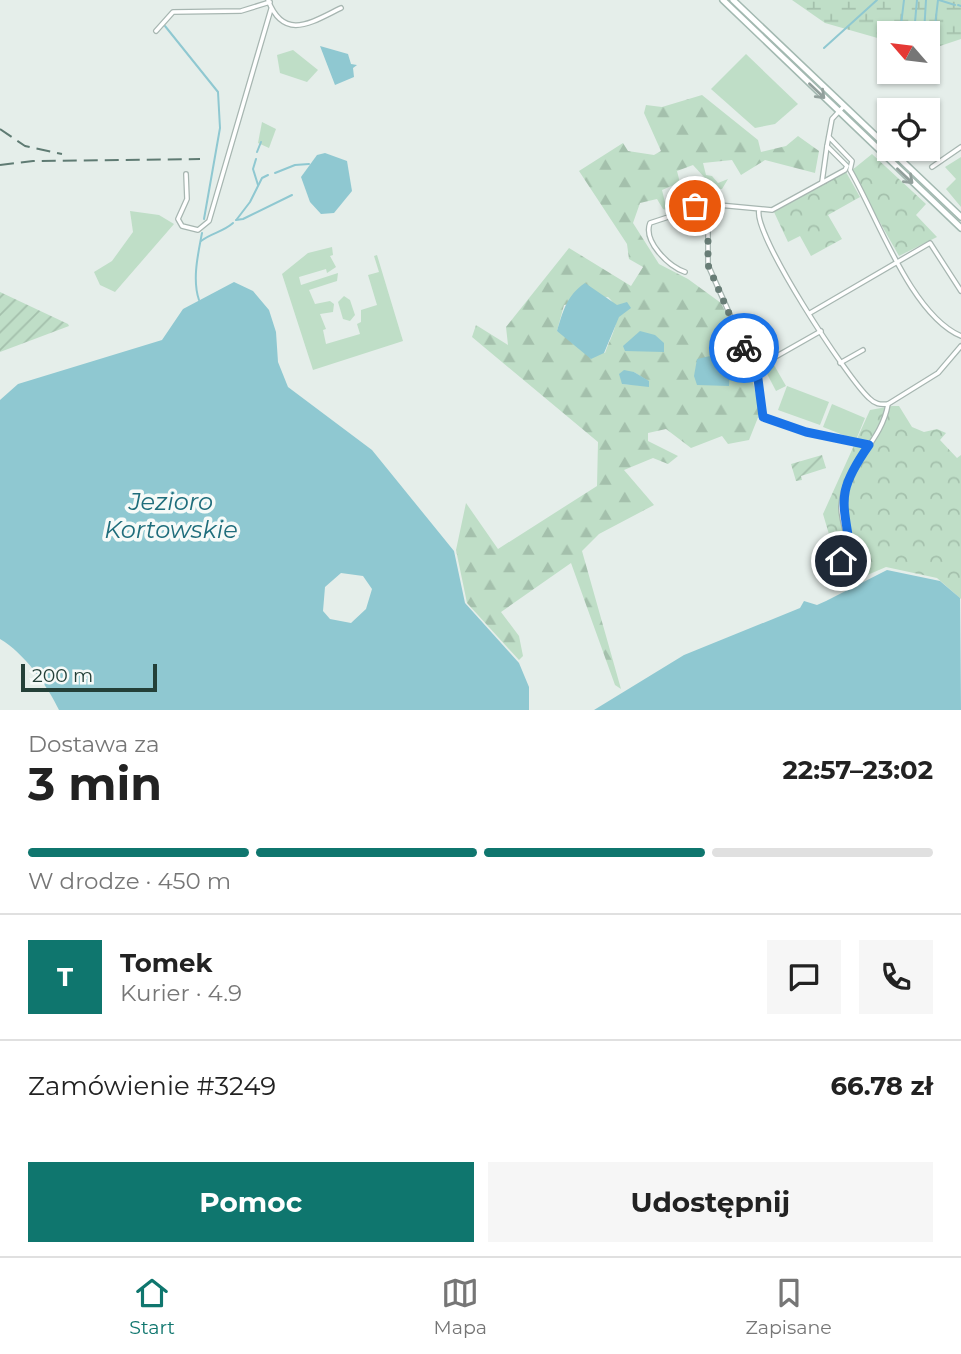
<!DOCTYPE html>
<html lang="pl">
<meta charset="utf-8">
<style>
:root{--surface:#fff;--page:#f6f6f6;--text:#222;--muted:#767676;--line:#e0e0e0;--accent:#0f766e}
body{margin:0;font-family:Montserrat,sans-serif;background:var(--page);color:var(--text);height:100vh;display:flex;flex-direction:column;font-size:26px;white-space:nowrap}
*{box-sizing:border-box;margin:0}
p{font-size:23px;color:var(--muted)}
.icon{flex:none;width:38px;height:38px;fill:none;stroke:currentColor;stroke-width:2;stroke-linecap:round;stroke-linejoin:round}
.map{position:relative;height:710px;overflow:hidden}
.details{display:flex;flex-direction:column;background:var(--surface);flex:1}
.details>*{flex:none}
.needle{width:46px;rotate:298deg}
.controls{position:absolute;left:877px;top:21px;display:grid;gap:14px}
.controls a{display:grid;place-items:center;width:63px;height:63px;border-radius:0px;background:var(--surface);box-shadow:0 2px 5px #0004;font-size:35px}
.scale{position:absolute;left:21px;bottom:18px;width:136px;box-sizing:border-box;padding-left:7px;border:4px solid #244038;border-top:0;font-size:19px;line-height:24px;white-space:nowrap;color:#244038;-webkit-text-stroke:5px #f6faf8;paint-order:stroke}
.pin{position:absolute;display:grid;place-items:center;width:60px;height:60px;color:#fff;margin:-30px;border:4px solid #fff;border-radius:50%;box-shadow:0 2px 7px #0007}
.courier{position:absolute;display:grid;place-items:center;width:70px;height:70px;margin:-35px;border:5px solid #1a73e8;border-radius:50%;background:#fff;color:#222;box-shadow:0 2px 9px #0007}
.head em{font-style:normal;font-weight:700}
.head div{display:flex;flex-direction:column-reverse}
.head{display:flex;align-items:center;justify-content:space-between;height:119px;padding:0 28px}
h1{font-size:46px;font-weight:700;line-height:52px}
.bar{display:grid;grid-template-columns:repeat(4,1fr);gap:10px 7px;align-content:center;height:84px;padding:0 28px}
.bar i{height:9px;border-radius:5px;background:var(--line)}
.bar .selected{background:var(--accent)}
.bar p{grid-column:span 4}
.line{display:flex;align-items:center;gap:18px;padding:0 28px;border-top:2px solid var(--line)}
.line div{flex:1}
.round{display:grid;place-items:center;flex:none;width:74px;height:74px;border-radius:0px;background:var(--page)}
.action{display:flex;gap:14px;margin-top:auto;padding:14px 28px}
.action a{flex:1;height:80px;border-radius:0px;background:var(--accent);color:#fff;font-size:28px;font-weight:700;line-height:80px;text-align:center}
.action a+a{background:var(--page);color:var(--text)}
.tabs{display:flex;justify-content:space-around;align-items:center;height:98px;border-top:2px solid var(--line);background:var(--surface);font-size:19px;color:var(--muted)}
.tabs a{display:grid;justify-items:center;gap:4px}
.tabs .selected{color:var(--accent)}
.map>svg:first-child{display:block}
.grass{fill:#bfdec7}
.forest{fill:url(#forest-firs);fill-rule:evenodd}
.wetland{fill:url(#wetland-marsh)}
.park{fill:url(#park-crowns)}
.garden{fill:url(#garden-furrows)}
.water{fill:#8fc8d1;fill-rule:evenodd}
.lines{fill:none;stroke-linecap:round;stroke-linejoin:round}
.stream{stroke:#8fc8d1;stroke-width:2}
.minor-casing{stroke:#a7b6b1;stroke-width:6}
.secondary-casing{stroke:#a3b9b1;stroke-width:8}
.minor{stroke:#fff;stroke-width:3.5}
.secondary{stroke:#fff;stroke-width:5}
.rail{stroke:#5f7b73;stroke-width:2;stroke-dasharray:14 7;stroke-linecap:butt}
.oneway{stroke:#92a09c}
.done{stroke:#687d76;stroke-width:7;stroke-dasharray:0 12.6}
.route{stroke:#1a73e8;stroke-width:9}
.labels{text-anchor:middle;stroke-width:7;stroke-linejoin:round;paint-order:stroke}
.water-label{font-size:24px;font-style:italic;fill:#1f6d7b;stroke:#f6faf8}
</style>
<div class="map">
<svg width="961" height="710" viewBox="0 0 961 710">
<defs>
<pattern id="forest-firs" width="22" height="20" patternUnits="userSpaceOnUse" patternTransform="scale(1.75)"><rect width="22" height="20" fill="#bfdec7"/><path d="M5 1l3.5 6h-7zM16 11l3.5 6h-7z" fill="#a4c0ac"/></pattern>
<pattern id="wetland-marsh" width="20" height="14" patternUnits="userSpaceOnUse" patternTransform="scale(1.75)"><rect width="20" height="14" fill="#bfdec7"/><path d="M1 5h8M5 5V1M11 12h8M15 12V8" fill="none" stroke="#a4c0ac"/></pattern>
<pattern id="park-crowns" width="20" height="18" patternUnits="userSpaceOnUse" patternTransform="scale(1.75)"><rect width="20" height="18" fill="#bfdec7"/><path d="M2 6a3 3 0 1 1 6 0M12 15a3 3 0 1 1 6 0" fill="none" stroke="#a4c0ac"/></pattern>
<pattern id="garden-furrows" width="10" height="10" patternUnits="userSpaceOnUse" patternTransform="scale(1.75)"><rect width="10" height="10" fill="#bfdec7"/><path d="M-1 1l2-2M0 10L10 0M9 11l2-2" fill="none" stroke="#a4c0ac"/></pattern>
</defs>
<rect width="100%" height="100%" fill="#e5eeea"/>
<g class="grass">
<polygon points="293,50 318,70 307,82 280,73 277,55"/>
<polygon points="746,54 798,104 775,124 755,128 711,89"/>
<polygon points="262,122 276,129 269,148 258,143"/>
<polygon points="961,157 961,207 946,189 956,179 945,167"/>
<polygon points="130,211 159,215 174,224 115,292 100,285 94,272 112,261 133,232"/>
<polygon points="332,247 333,255 330,256 336,267 327,273 326,269 299,277 301,285 338,273 337,281 309,290 315,304 330,301 334,304 333,312 320,314 326,329 323,330 326,344 360,334 357,324 361,322 361,310 377,305 368,275 379,272 374,256 377,255 403,341 313,370 282,274 308,253"/>
<polygon points="344,296 350,300 355,315 350,321 343,319 338,302"/>
<polygon points="774,365 786,386 776,391 765,370"/>
<polygon points="787,386 829,402 820,425 778,410"/>
<polygon points="832,404 865,418 856,440 823,427"/>
</g>
<path class="forest" d="M 702,95 L 758,140 L 761,152 L 786,146 L 798,136 L 819,151 L 815,173 L 765,160 L 741,175 L 732,160 L 703,163 L 706,175 L 712,176 L 718,183 L 728,179 L 722,189 L 709,189 L 704,177 L 693,165 L 677,171 L 685,203 L 674,185 L 662,190 L 667,210 L 663,209 L 657,199 L 640,203 L 633,223 L 659,264 L 688,279 L 721,303 L 744,350 L 757,398 L 759,415 L 749,440 L 728,444 L 722,436 L 691,448 L 666,429 L 648,433 L 648,441 L 678,456 L 668,464 L 653,458 L 624,470 L 654,505 L 599,534 L 582,551 L 621,689 L 615,685 L 571,563 L 501,612 L 519,636 L 523,656 L 519,660 L 467,603 L 456,550 L 466,503 L 498,549 L 597,486 L 598,442 L 472,337 L 476,325 L 508,345 L 506,327 L 569,248 L 631,286 L 643,267 L 629,259 L 627,244 L 579,171 L 623,143 L 628,151 L 654,155 L 661,151 L 644,113 L 646,105 L 662,107 ZM 608,297 C 626,313 612,333 605,353 L 557,331 L 564,305 ZM 634,372 L 648,381 L 649,386 L 622,384 Z"/>
<polygon class="wetland" points="792,0 961,0 961,39 928,50 928,33 889,33 889,47 881,39 825,23"/>
<g class="park">
<polygon points="872,154 926,204 916,215 937,237 899,256 851,171"/>
<polygon points="846,172 860,197 828,215 842,239 811,256 800,236 788,242 774,212"/>
<polygon points="892,406 899,406 912,427 924,432 937,429 946,433 940,440 957,458 961,455 961,599 937,578 886,567 858,579 836,558 823,514 870,410"/>
</g>
<g class="garden">
<polygon points="0,292 68,324 69,326 0,352"/>
<polygon points="822,455 826,468 801,476 802,480 796,481 791,464"/>
</g>
<g class="water">
<polygon points="320,46 348,54 351,64 357,65 353,68 354,77 335,85"/>
<polygon points="325,153 347,161 352,191 334,213 321,214 310,202 301,177 317,155"/>
<path d="M 234,282 L 253,291 L 269,310 L 276,332 L 278,362 L 288,387 L 372,450 L 454,551 L 465,603 L 519,663 L 529,687 L 529,710 L 59,710 C 47,685 24,653 0,639 L 0,400 L 18,384 L 162,340 L 183,309 ZM 341,573 L 363,576 L 372,589 L 366,609 L 351,623 L 330,619 L 323,611 L 325,587 Z"/>
<path d="M 585,283 L 617,305 L 627,302 L 631,308 L 619,317 L 604,353 L 591,359 L 557,331 C 563,311 567,295 585,283 Z"/>
<polygon points="640,331 655,335 664,343 664,352 625,351 623,346"/>
<polygon points="710,356 730,367 729,386 697,385 694,376 697,359"/>
<polygon points="624,370 634,372 649,381 649,387 622,384 619,374"/>
<polygon points="887,570 940,581 960,598 961,710 594,710 684,655 800,608 804,601 817,605 826,601"/>
</g>
<g class="lines">
<g class="stream">
<polyline points="939,0 955,5"/>
<polyline points="958,5 961,6"/>
<polyline points="165,26 218,92 220,128 204,219"/>
<polyline points="900,33 904,0"/>
<polyline points="914,33 917,0"/>
<polyline points="924,33 926,0"/>
<polyline points="934,34 938,0"/>
<polyline points="824,48 877,0"/>
<polyline points="257,152 261,142"/>
<polyline points="256,159 253,169 258,185"/>
<polyline points="275,173 295,165 309,164"/>
<polyline points="237,219 250,202 262,178 268,175"/>
<polyline points="236,220 243,219 292,195"/>
<path d="M 201,241 C 211,233 223,232 233,223"/>
<path d="M 199,300 C 192,280 198,254 202,233"/>
</g>
<g class="minor-casing">
<g id="minor">
<path d="M 268,0 C 284,42 312,22 341,8"/>
<polyline points="156,31 173,12 241,11 270,2"/>
<path d="M 829,137 L 852,161 L 850,170 C 877,216 911,315 961,336"/>
<polyline points="932,167 961,147"/>
<polyline points="186,174 187,199 178,219 182,226 198,230 209,221 271,9"/>
<polyline points="822,182 827,146"/>
<polyline points="708,204 708,265 758,378 763,417 806,432 869,445"/>
<path d="M 759,210 C 753,234 847,378 869,398 C 875,404 880,405 888,404 L 938,373 L 961,346"/>
<path d="M 685,272 C 668,266 643,241 650,223 L 708,204 L 772,210 L 845,170 L 847,166 L 827,146 L 832,119 L 844,106"/>
<polyline points="810,313 930,243 961,291"/>
<polyline points="840,363 863,350"/>
<polyline points="754,369 821,331"/>
<path d="M 841,561 L 851,555 C 849,539 841,523 841,507 C 843,466 882,443 888,404"/>
</g>
</g>
<g class="secondary-casing">
<g id="secondary">
<polyline points="723,0 961,228"/>
<polyline points="733,0 961,217"/>
</g>
</g>
<use href="#minor" class="minor"/>
<use href="#secondary" class="secondary"/>
<g class="rail">
<polyline points="0,129 25,146 62,154"/>
<polyline points="0,165 33,161 200,159"/>
</g>
</g>
<defs><path id="oneway-shaft" d="M-6 0H5M1.5-3L5.5 0L1.5 3" fill="none" stroke-width="1.6" stroke-linecap="round" stroke-linejoin="round" transform="scale(1.75)"/></defs>
<g class="oneway">
<use href="#oneway-shaft" transform="translate(817 91) rotate(44)"/>
<use href="#oneway-shaft" transform="translate(905 176) rotate(43)"/>
</g>
<g class="lines">
<polyline class="done" points="695,206 708,204 708,265 744,348"/>
<path class="route" d="M 744,348 L 758,379 L 763,417 L 806,432 L 869,445 C 834,495 844,501 851,555 L 841,561"/>
</g>
<g class="labels">
<g class="water-label">
<text x="171" y="510">Jezioro<tspan x="171" dy="28">Kortowskie</tspan></text>
</g>
</g>
</svg>
<div class="controls">
<a><svg class="needle" viewBox="-14 -14 28 28"><path d="M0-13l5 13h-10z" fill="#e53935"/><path d="M0 13l5-13h-10z" fill="#767676"/></svg></a>
<a><svg class="icon" aria-label="locate" viewBox="0 0 24 24"><circle cx="12" cy="12" r="6"/><path d="M12 2v4M12 18v4M2 12h4M18 12h4"/></svg></a>
</div>
<div class="scale">200 m</div>
<div class="pin" style="left:695px;top:206px;background:#ea580c"><svg class="icon" aria-label="bag" viewBox="0 0 24 24"><path d="M5 8h14l-1 12H6zM9 8a3 3 0 0 1 6 0"/></svg></div>
<div class="pin" style="left:841px;top:561px;background:#1f2937"><svg class="icon" aria-label="home" viewBox="0 0 24 24"><path d="M3 11l9-7 9 7M6 9v11h12V9"/></svg></div>
<div class="courier" style="left:744px;top:348px"><svg class="icon" aria-label="bike" viewBox="0 0 24 24"><circle cx="6" cy="16" r="4"/><circle cx="18" cy="16" r="4"/><path d="M6 16l4-8h5l3 8M10 8l3 8H6M13 5h3"/></svg></div>
</div>
<section class="details">
<div class="head"><div><h1>3 min</h1><p>Dostawa za</p></div><em>22:57–23:02</em></div>
<div class="bar"><i class="selected"></i><i class="selected"></i><i class="selected"></i><i></i><p>W drodze · 450 m</p></div>
<div class="line" style="height:126px"><b class="round" style="background:var(--accent);color:#fff">T</b><div><b>Tomek</b><p>Kurier · 4.9</p></div><a class="round"><svg class="icon" aria-label="chat" viewBox="0 0 24 24"><path d="M4 5h16v11H9l-5 4z"/></svg></a><a class="round"><svg class="icon" aria-label="phone" viewBox="0 0 24 24"><path d="M5 4h4l2 5-3 2q2 4 5 5l2-3 5 2v4C11 20 4 13 5 4z"/></svg></a></div>
<div class="line" style="height:91px"><div>Zamówienie #3249</div><b>66.78 zł</b></div>
<div class="action"><a>Pomoc</a><a>Udostępnij</a></div>
</section>
<nav class="tabs">
<a class="selected"><svg class="icon" aria-label="home" viewBox="0 0 24 24"><path d="M3 11l9-7 9 7M6 9v11h12V9"/></svg>Start</a>
<a><svg class="icon" aria-label="map" viewBox="0 0 24 24"><path d="M3 6l6-2 6 2 6-2v14l-6 2-6-2-6 2zM9 4v14M15 6v14"/></svg>Mapa</a>
<a><svg class="icon" aria-label="saved" viewBox="0 0 24 24"><path d="M7 4h10v16l-5-4-5 4z"/></svg>Zapisane</a>
</nav>
